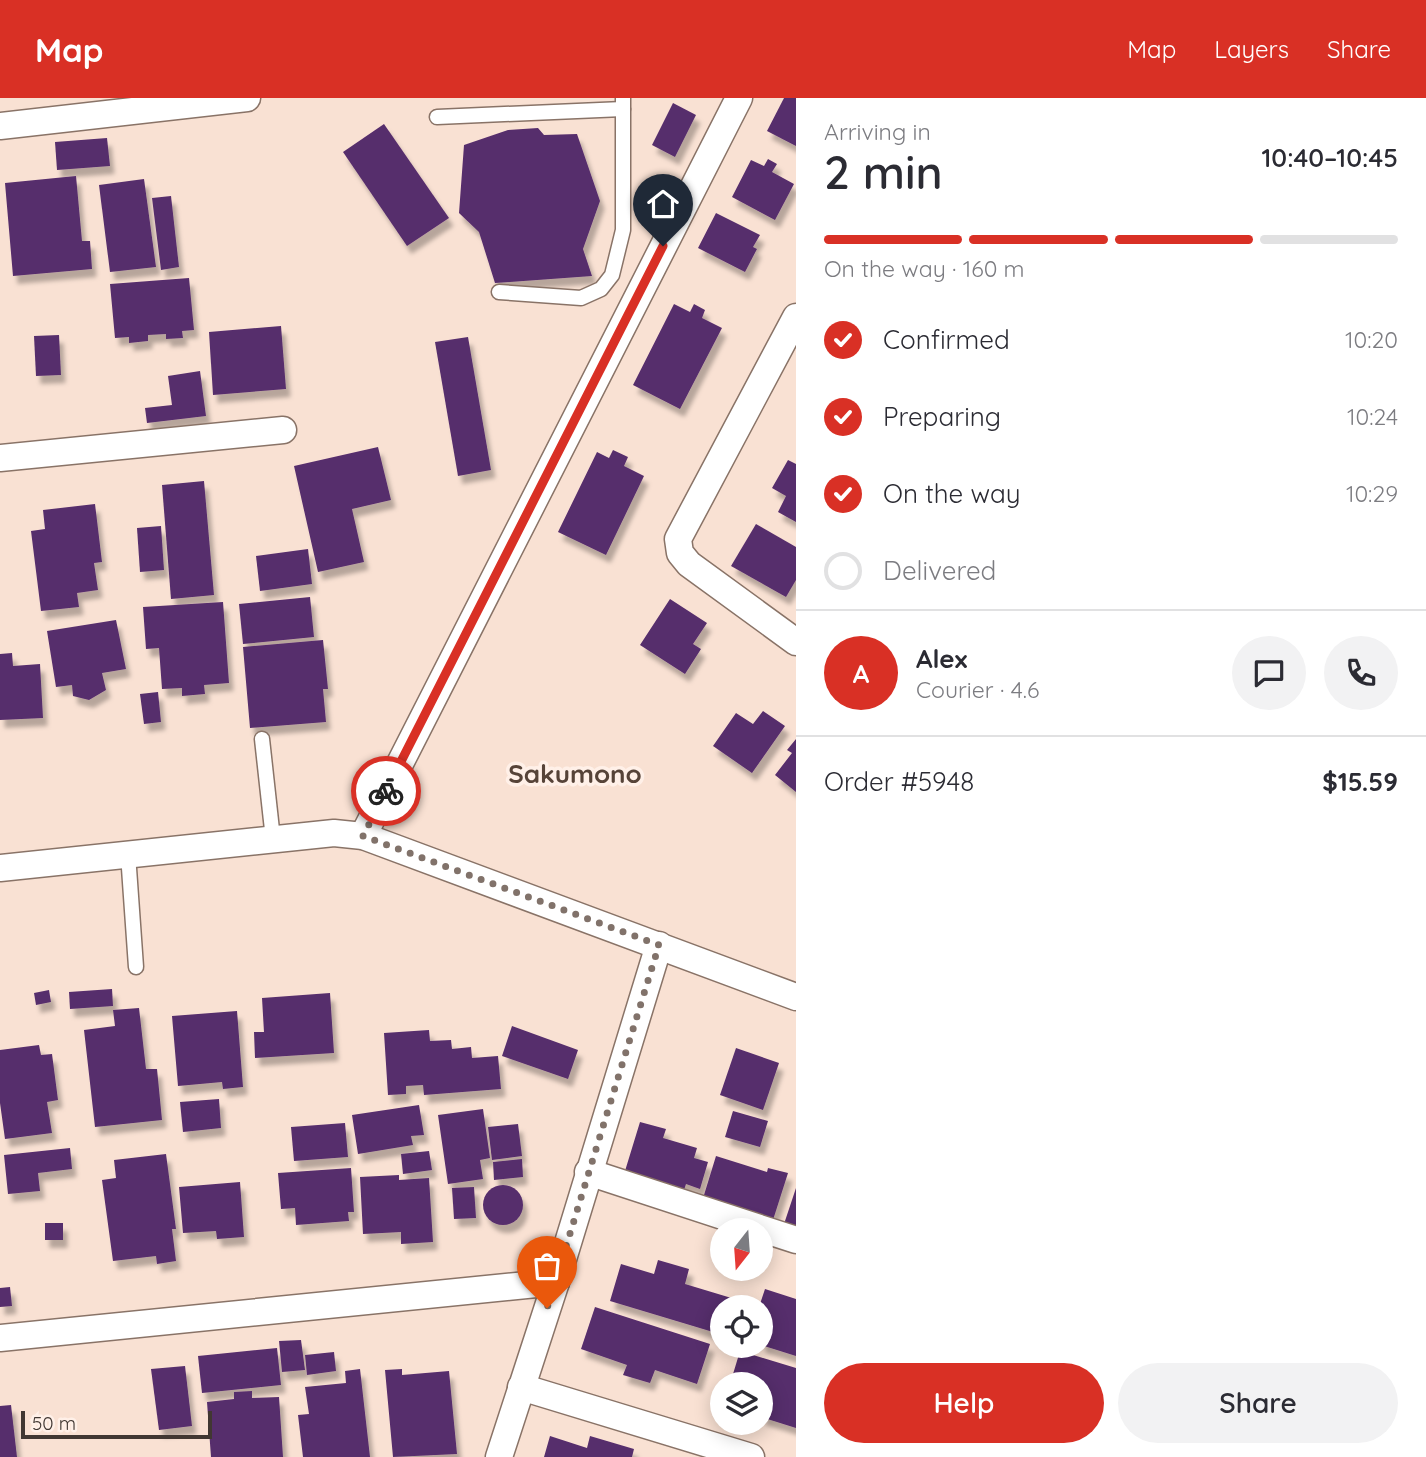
<!DOCTYPE html>
<meta charset="utf-8">
<style>
:root{--surface:#fff;--page:#f2f2f3;--text:#2b2b33;--muted:#7c7c81;--line:#e1e1e2;--accent:#d93025}
body{margin:0;font-family:Quicksand,sans-serif;background:var(--page);color:var(--text);height:100vh;display:flex;flex-direction:column;font-size:26px;white-space:nowrap}
*{box-sizing:border-box;margin:0}
p{font-size:23px;color:var(--muted)}
.icon{flex:none;width:38px;height:38px;fill:none;stroke:currentColor;stroke-width:2;stroke-linecap:round;stroke-linejoin:round}
.map{position:relative;flex:1;overflow:hidden}
.details{display:flex;flex-direction:column;background:var(--surface);width:630px}
.details>*{flex:none}
.needle{width:46px;rotate:197deg}
.controls{position:absolute;left:710px;top:1120px;display:grid;gap:14px}
.controls a{display:grid;place-items:center;width:63px;height:63px;border-radius:50%;background:var(--surface);box-shadow:0 4px 18px #0003;font-size:35px}
.scale{position:absolute;left:21px;bottom:18px;width:191px;box-sizing:border-box;padding-left:7px;border:4px solid #413732;border-top:0;font-size:19px;line-height:24px;white-space:nowrap;color:#413732;-webkit-text-stroke:5px #fff0e8;paint-order:stroke}
.pin{position:absolute;display:grid;place-items:center;width:60px;height:60px;color:#fff;margin:-72px -30px;border-radius:50% 50% 50% 0;rotate:-45deg;box-shadow:0 0 7px #0007}
.pin .icon{rotate:45deg}
.courier{position:absolute;display:grid;place-items:center;width:70px;height:70px;margin:-35px;border:5px solid #d93025;border-radius:50%;background:#fff;color:#222;box-shadow:0 2px 9px #0007}
.summary em{font-style:normal;font-weight:600}
.summary div{display:flex;flex-direction:column-reverse}
.summary{display:flex;align-items:center;justify-content:space-between;height:119px;padding:0 28px}
h1{font-size:46px;font-weight:600;line-height:52px}
.bar{display:grid;grid-template-columns:repeat(4,1fr);gap:10px 7px;align-content:center;height:84px;padding:0 28px}
.bar i{height:9px;border-radius:5px;background:var(--line)}
.bar .on{background:var(--accent)}
.bar p{grid-column:span 4}
.line{display:flex;align-items:center;gap:18px;padding:0 28px;border-top:2px solid var(--line)}
.line div{flex:1}
.round{display:grid;place-items:center;flex:none;width:74px;height:74px;border-radius:37px;background:var(--page)}
ol{padding:0 28px;list-style:none}
li{display:flex;align-items:center;gap:21px;height:77px}
li p{margin-inline-start:auto}
li .icon{padding:7px;border-radius:50%;background:var(--accent);color:#fff;stroke-width:4}
li:last-child{color:var(--muted)}
li i{width:38px;height:38px;border:4px solid var(--line);border-radius:50%}
.action{display:flex;gap:14px;margin-top:auto;padding:14px 28px}
.action a{flex:1;height:80px;border-radius:42px;background:var(--accent);color:#fff;font-size:28px;font-weight:600;line-height:80px;text-align:center}
.action a+a{background:var(--page);color:var(--text)}
header{display:flex;align-items:center;gap:42px;box-sizing:border-box;height:98px;padding:0 35px;background:var(--accent);color:#fff}
header strong{font-size:33px}
nav{display:flex;gap:38px;margin-inline-start:auto;font-size:24px}
main{display:flex;flex:1;min-height:0}
.map>svg:first-child{display:block}
.building{fill:#572d6c;filter:url(#shadow)}
.lines{fill:none;stroke-linecap:round;stroke-linejoin:round}
.service-casing{stroke:#897367;stroke-width:17}
.minor-casing{stroke:#897367;stroke-width:29}
.service{stroke:#fff;stroke-width:14}
.minor{stroke:#fff;stroke-width:26}
.done{stroke:#81726a;stroke-width:7;stroke-dasharray:0 12.6}
.route{stroke:#d93025;stroke-width:9}
.labels{text-anchor:middle;stroke-width:7;stroke-linejoin:round;paint-order:stroke}
.district-label{font-size:26px;font-weight:bold;fill:#564338;stroke:#fff0e8}
</style>
<header>
<strong>Map</strong>
<nav><a>Map</a><a>Layers</a><a>Share</a></nav>
</header>
<main>
<div class="map">
<svg width="796" height="1359" viewBox="0 0 796 1359">
<defs>
<filter id="shadow"><feDropShadow dx="4.5" dy="8" stdDeviation="2" flood-color="#0004"/></filter>
</defs>
<rect width="100%" height="100%" fill="#f9e1d3"/>
<g class="building">
<polygon points="784,0 796,0 796,48 767,33"/>
<polygon points="673,5 696,17 675,59 652,47"/>
<polygon points="384,26 449,120 407,148 343,54"/>
<polygon points="538,30 544,37 577,36 600,103 583,151 592,178 495,185 479,134 459,115 464,47 508,32"/>
<polygon points="107,40 110,68 57,72 55,44"/>
<polygon points="768,61 777,66 772,74 794,86 775,122 732,99 751,62 764,68"/>
<polygon points="76,78 82,143 90,143 92,171 13,178 5,85"/>
<polygon points="144,81 156,169 110,174 99,87"/>
<polygon points="171,98 179,169 161,172 152,100"/>
<polygon points="716,115 760,137 753,149 757,151 745,174 698,150"/>
<polygon points="189,180 194,232 182,233 183,240 166,241 166,236 148,237 148,243 129,245 129,239 115,240 110,186"/>
<polygon points="674,206 690,214 694,206 705,212 702,220 722,230 680,311 633,287"/>
<polygon points="281,228 286,291 213,297 209,234"/>
<polygon points="59,237 61,277 36,278 34,238"/>
<polygon points="468,239 491,372 458,378 435,244"/>
<polygon points="200,273 206,318 147,325 145,310 172,307 168,278"/>
<polygon points="378,349 391,402 352,411 364,464 318,474 294,368"/>
<polygon points="613,352 628,359 624,368 644,378 606,457 558,434 597,354 609,360"/>
<polygon points="788,362 796,366 796,424 778,414 786,398 772,390"/>
<polygon points="204,383 214,497 171,501 162,387"/>
<polygon points="95,406 102,464 94,465 98,492 77,495 79,509 41,513 31,433 45,431 43,412"/>
<polygon points="756,426 796,449 796,482 786,499 731,468"/>
<polygon points="161,428 164,472 140,474 137,430"/>
<polygon points="308,451 312,486 260,493 256,458"/>
<polygon points="310,499 314,539 243,546 239,506"/>
<polygon points="670,501 707,525 693,546 701,551 685,576 640,547"/>
<polygon points="223,504 229,585 204,587 205,596 182,598 182,590 162,591 159,550 146,551 143,509"/>
<polygon points="116,522 126,571 102,575 106,592 89,602 73,598 72,587 56,589 47,533"/>
<polygon points="323,542 328,591 323,591 326,624 250,630 243,549"/>
<polygon points="12,555 13,568 40,566 43,620 0,622 0,556"/>
<polygon points="158,594 161,624 144,626 140,596"/>
<polygon points="763,613 785,628 752,675 713,648 736,615 753,626"/>
<polygon points="796,641 796,694 775,677 792,655 787,652"/>
<polygon points="112,891 113,908 70,911 69,894"/>
<polygon points="49,892 51,904 36,907 34,895"/>
<polygon points="330,895 334,955 255,960 254,934 264,934 262,900"/>
<polygon points="139,910 146,971 157,971 162,1022 95,1029 84,932 115,928 113,912"/>
<polygon points="237,913 243,989 223,991 222,984 178,988 172,918"/>
<polygon points="512,928 578,952 568,981 502,958"/>
<polygon points="429,932 430,943 451,942 452,951 471,949 472,960 498,958 501,991 424,997 423,987 406,988 406,996 388,997 384,935"/>
<polygon points="39,947 41,957 52,956 58,1002 47,1004 52,1035 5,1041 0,1005 0,952"/>
<polygon points="736,950 779,965 763,1012 720,997"/>
<polygon points="219,1001 221,1030 183,1034 180,1004"/>
<polygon points="419,1007 424,1037 411,1038 413,1047 358,1056 352,1017"/>
<polygon points="483,1011 490,1060 480,1062 483,1081 448,1086 438,1017"/>
<polygon points="733,1013 768,1023 760,1049 725,1039"/>
<polygon points="640,1024 666,1031 663,1040 697,1050 694,1060 708,1064 700,1091 686,1086 684,1092 625,1073"/>
<polygon points="345,1025 348,1059 294,1063 291,1029"/>
<polygon points="518,1026 522,1058 492,1062 488,1029"/>
<polygon points="70,1050 72,1071 38,1075 40,1093 8,1096 4,1057"/>
<polygon points="429,1053 432,1072 403,1076 401,1056"/>
<polygon points="166,1056 176,1131 172,1131 176,1163 157,1166 156,1158 113,1163 102,1082 116,1080 114,1062"/>
<polygon points="716,1058 767,1074 768,1070 788,1075 773,1122 700,1110"/>
<polygon points="522,1061 523,1079 494,1082 493,1064"/>
<polygon points="351,1070 354,1114 348,1114 349,1123 296,1127 295,1110 281,1111 278,1075"/>
<polygon points="399,1077 399,1082 429,1080 433,1144 401,1146 401,1134 363,1136 360,1079"/>
<polygon points="240,1084 244,1139 217,1141 216,1133 183,1135 179,1089"/>
<circle cx="503" cy="1107" r="20"/>
<polygon points="474,1089 476,1120 454,1121 452,1090"/>
<polygon points="796,1090 796,1130 784,1126"/>
<rect x="45" y="1125" width="18" height="17"/>
<polygon points="658,1162 689,1171 685,1186 738,1202 736,1209 723,1209 723,1237 610,1203 621,1166 654,1176"/>
<polygon points="10,1189 12,1208 0,1209 0,1190"/>
<polygon points="765,1191 796,1201 796,1258 761,1247 761,1209 759,1209"/>
<polygon points="595,1209 710,1246 697,1286 655,1272 650,1285 623,1277 627,1267 581,1251"/>
<polygon points="301,1242 305,1272 282,1274 279,1243"/>
<polygon points="277,1250 281,1287 202,1295 198,1258"/>
<polygon points="740,1253 796,1270 796,1330 761,1319 764,1306 761,1305 761,1286 730,1286"/>
<polygon points="334,1254 336,1273 307,1277 305,1257"/>
<polygon points="185,1268 192,1328 159,1332 151,1271"/>
<polygon points="360,1271 370,1359 303,1359 298,1317 309,1316 305,1289 346,1285 345,1273"/>
<polygon points="402,1271 402,1277 449,1273 457,1356 393,1359 385,1272"/>
<polygon points="252,1293 252,1300 279,1299 283,1359 211,1359 207,1304 234,1301 234,1294"/>
<polygon points="11,1307 17,1359 0,1359 0,1308"/>
<polygon points="550,1338 587,1350 590,1338 634,1351 632,1359 544,1359"/>
</g>
<g class="lines">
<g class="service-casing">
<g id="service">
<polyline points="437,19 623,11"/>
<polyline points="499,194 581,200 601,191 612,177 623,132 623,0"/>
<polyline points="262,641 273,741"/>
<polyline points="128,756 136,869"/>
</g>
</g>
<g class="minor-casing">
<g id="minor">
<polyline points="0,28 247,0"/>
<polyline points="796,219 678,441 680,455 689,466 796,544"/>
<polyline points="0,360 283,332"/>
<polyline points="363,738 739,0"/>
<polyline points="0,770 334,735 363,738 796,899"/>
<polyline points="588,1074 796,1142"/>
<polyline points="0,1240 556,1184"/>
<polyline points="521,1289 751,1359"/>
<polyline points="499,1359 556,1184 659,847"/>
</g>
</g>
<use href="#service" class="service"/>
<use href="#minor" class="minor"/>
</g>
<g class="lines">
<polyline class="done" points="386,693 363,738 659,847 547,1210"/>
<polyline class="route" points="386,693 663,148"/>
</g>
<g class="labels">
<g class="district-label">
<text x="575" y="685">Sakumono</text>
</g>
</g>
</svg>
<div class="controls">
<a><svg class="needle" viewBox="-14 -14 28 28"><path d="M0-13l5 13h-10z" fill="#e53935"/><path d="M0 13l5-13h-10z" fill="#7c7c81"/></svg></a>
<a><svg class="icon" aria-label="locate" viewBox="0 0 24 24"><circle cx="12" cy="12" r="6"/><path d="M12 2v4M12 18v4M2 12h4M18 12h4"/></svg></a>
<a><svg class="icon" aria-label="layers" viewBox="0 0 24 24"><path d="M12 4l9 5-9 5-9-5zM3 14l9 5 9-5"/></svg></a>
</div>
<div class="scale">50 m</div>
<div class="pin" style="left:547px;top:1210px;background:#ea580c"><svg class="icon" aria-label="bag" viewBox="0 0 24 24"><path d="M5 8h14l-1 12H6zM9 8a3 3 0 0 1 6 0"/></svg></div>
<div class="pin" style="left:663px;top:148px;background:#1f2937"><svg class="icon" aria-label="home" viewBox="0 0 24 24"><path d="M3 11l9-7 9 7M6 9v11h12V9"/></svg></div>
<div class="courier" style="left:386px;top:693px"><svg class="icon" aria-label="bike" viewBox="0 0 24 24"><circle cx="6" cy="16" r="4"/><circle cx="18" cy="16" r="4"/><path d="M6 16l4-8h5l3 8M10 8l3 8H6M13 5h3"/></svg></div>
</div>
<section class="details">
<div class="summary"><div><h1>2 min</h1><p>Arriving in</p></div><em>10:40–10:45</em></div>
<div class="bar"><i class="on"></i><i class="on"></i><i class="on"></i><i></i><p>On the way · 160 m</p></div>
<ol>
<li><svg class="icon" aria-label="check" viewBox="0 0 24 24"><path d="M5 12l5 5 9-10"/></svg>Confirmed<p>10:20</p></li>
<li><svg class="icon" aria-label="check" viewBox="0 0 24 24"><path d="M5 12l5 5 9-10"/></svg>Preparing<p>10:24</p></li>
<li><svg class="icon" aria-label="check" viewBox="0 0 24 24"><path d="M5 12l5 5 9-10"/></svg>On the way<p>10:29</p></li>
<li><i></i>Delivered</li>
</ol>
<div class="line" style="height:126px"><b class="round" style="background:var(--accent);color:#fff">A</b><div><b>Alex</b><p>Courier · 4.6</p></div><a class="round"><svg class="icon" aria-label="chat" viewBox="0 0 24 24"><path d="M4 5h16v11H9l-5 4z"/></svg></a><a class="round"><svg class="icon" aria-label="phone" viewBox="0 0 24 24"><path d="M5 4h4l2 5-3 2q2 4 5 5l2-3 5 2v4C11 20 4 13 5 4z"/></svg></a></div>
<div class="line" style="height:91px"><div>Order #5948</div><b>$15.59</b></div>
<div class="action"><a>Help</a><a>Share</a></div>
</section>
</main>
